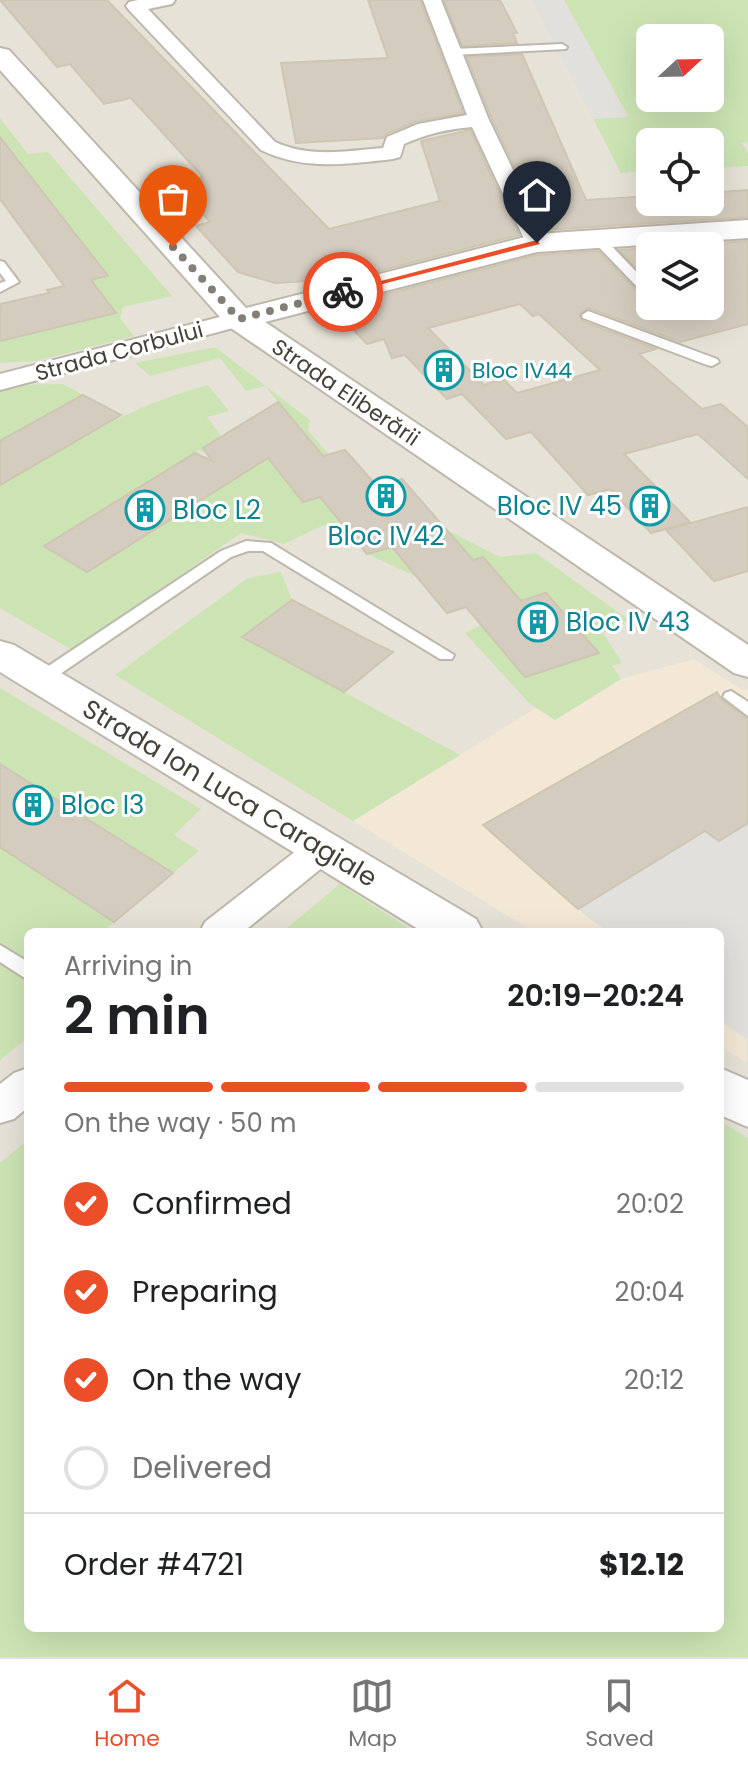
<!DOCTYPE html>
<meta charset="utf-8">
<style>
:root{--surface:#fff;--page:#f2f2f2;--text:#202124;--muted:#757577;--line:#e0e0e0;--accent:#eb4e28}
body{margin:0;font-family:Poppins,sans-serif;background:var(--page);color:var(--text);height:100vh;display:flex;flex-direction:column;font-size:30px;white-space:nowrap}
*{box-sizing:border-box;margin:0}
p{font-size:26px;color:var(--muted)}
.icon{flex:none;width:44px;height:44px;fill:none;stroke:currentColor;stroke-width:2;stroke-linecap:round;stroke-linejoin:round}
.map{position:relative;flex:1;overflow:hidden}
.details{position:absolute;left:24px;top:928px;width:700px;height:704px;display:flex;flex-direction:column;background:var(--surface);border-radius:12px;box-shadow:0 8px 32px #0002}
.details>*{flex:none}
.needle{width:52px;rotate:68deg}
.fabs{position:absolute;left:636px;top:24px;display:grid;gap:16px}
.fabs a{display:grid;place-items:center;width:88px;height:88px;border-radius:12px;background:var(--surface);box-shadow:0 8px 32px #0002;font-size:40px}
.pin{position:absolute;display:grid;place-items:center;width:68px;height:68px;color:#fff;margin:-82px -34px;border-radius:50% 50% 50% 0;rotate:-45deg;box-shadow:0 0 8px #0007}
.pin .icon{rotate:45deg}
.courier{position:absolute;display:grid;place-items:center;width:80px;height:80px;margin:-40px;border:6px solid #eb4e28;border-radius:50%;background:#fff;color:#222;box-shadow:0 2px 10px #0007}
.summary em{font-style:normal;font-weight:600}
.summary div{display:flex;flex-direction:column-reverse}
.summary{display:flex;align-items:center;justify-content:space-between;height:136px;padding:0 40px}
h1{font-size:52px;font-weight:600;line-height:60px}
.bar{display:grid;grid-template-columns:repeat(4,1fr);gap:12px 8px;align-content:center;height:96px;padding:0 40px}
.bar i{height:10px;border-radius:6px;background:var(--line)}
.bar .on{background:var(--accent)}
.bar p{grid-column:span 4}
.line{display:flex;align-items:center;gap:20px;padding:0 40px;border-top:2px solid var(--line)}
.line div{flex:1}
ol{padding:0 40px;list-style:none}
li{display:flex;align-items:center;gap:24px;height:88px}
li p{margin-inline-start:auto}
li .icon{padding:8px;border-radius:50%;background:var(--accent);color:#fff;stroke-width:4}
li:last-child{color:var(--muted)}
li i{width:44px;height:44px;border:4px solid var(--line);border-radius:50%}
.tab-bar{display:flex;justify-content:space-around;align-items:center;height:112px;border-top:2px solid var(--line);background:var(--surface);font-size:22px;color:var(--muted)}
.tab-bar a{display:grid;justify-items:center;gap:4px}
.tab-bar .on{color:var(--accent)}
.map>svg:first-child{display:block}
.residential{fill:#e7e2d7;fill-rule:evenodd}
.commercial{fill:#f3e8d5}
.green{fill:#cce4b4;fill-rule:evenodd}
.parking{fill:#e2e0dd}
.building{fill:#d4cdbf;stroke:#cec5b2;stroke-width:2;fill-rule:evenodd}
.lines{fill:none;stroke-linecap:round;stroke-linejoin:round}
.service-casing{stroke:#beb8ac;stroke-width:4}
.minor-casing{stroke:#beb8ac;stroke-width:4}
.tertiary-casing{stroke:#beb8ac;stroke-width:4}
.service{fill:#fff;fill-rule:evenodd}
.minor{fill:#fff;fill-rule:evenodd}
.tertiary{fill:#fff;fill-rule:evenodd}
.route{fill:#eb4e28}
.done{stroke:#837e76;stroke-width:8;stroke-dasharray:0 14.4}
.labels{text-anchor:middle;stroke-width:6;stroke-linejoin:round;paint-order:stroke}
.far-street-label{font-size:22px;fill:#464138;stroke:#fff}
.far-culture-label{font-size:22px;fill:#0d838f;stroke:#fff;text-anchor:start}
.culture-label{font-size:26px;fill:#0d838f;stroke:#fff;text-anchor:start}
.street-label{font-size:26px;fill:#464138;stroke:#fff}
</style>
<div class="map">
<svg width="748" height="1657" viewBox="0 0 748 1657">
<rect width="100%" height="100%" fill="#f3f0e9"/>
<path class="residential" d="M 0,0 L 748,0 L 748,1657 L 0,1657 ZM 650,38 L 710,38 L 710,98 L 650,98 ZM 650,142 L 710,142 L 710,202 L 650,202 ZM 650,246 L 710,246 L 710,306 L 650,306 ZM 28,932 L 720,932 L 720,1628 L 28,1628 Z"/>
<polygon class="commercial" points="694,659 742,690 748,689 746,1062 720,1046 720,932 534,932 353,821 536,708 555,720 621,679"/>
<g class="green">
<path d="M 564,0 L 748,0 L 748,142 L 742,143 L 748,153 L 748,166 L 710,168 L 710,142 L 650,142 L 650,171 L 621,173 L 593,119 L 628,116 ZM 650,38 L 710,38 L 710,98 L 650,98 Z"/>
<polygon points="0,118 28,154 48,152 172,296 123,307 120,318 134,336 36,361 0,363 0,341 115,313 91,280 107,276 18,160 6,162 0,155"/>
<path d="M 215,347 L 310,420 L 308,430 L 328,454 L 277,469 L 303,502 L 350,489 L 373,517 L 344,526 L 322,526 L 284,544 L 241,533 L 72,650 L 0,608 L 0,485 C 69,445 130,405 208,385 L 229,411 L 207,417 L 230,448 L 300,429 L 265,386 L 246,391 L 220,358 L 150,376 L 135,363 ZM 199,450 L 243,474 L 88,572 L 44,546 Z"/>
<polygon points="63,384 83,395 0,441 0,393 13,385"/>
<polygon points="447,530 500,557 536,553 629,620 603,633 622,663 612,666 621,679 555,720 529,703 465,633 499,616 490,635 525,677 599,653 546,593 521,601 483,557 417,577 367,554"/>
<polygon points="281,572 292,600 243,637 460,755 353,821 115,675 248,578"/>
<polygon points="0,688 201,809 174,835 199,851 173,873 0,764"/>
<polygon points="0,847 114,922 102,932 28,932 28,992 25,995 28,997 28,1037 0,1060"/>
<polygon points="340,884 414,932 282,932"/>
<polygon points="720,1121 748,1138 748,1657 0,1657 0,1163 28,1140 28,1628 720,1628"/>
</g>
<g class="parking">
<polygon points="532,0 564,0 628,117 593,119"/>
<polygon points="748,823 748,1041 720,1020 720,932 607,932 578,909 705,831"/>
</g>
<g class="building">
<polygon points="0,0 107,0 329,229 440,201 421,141 470,130 519,235 313,288 307,281 275,283 238,272 196,226 210,222 176,183 203,177 131,98 104,104 70,64 57,67"/>
<polygon points="368,0 420,0 463,113 417,121 386,134 383,138 296,143 281,63 388,58"/>
<polygon points="444,0 500,0 517,33 513,33 517,43 462,46"/>
<polygon points="522,54 586,200 650,196 650,202 710,202 710,193 748,190 748,217 545,230 492,119 467,57"/>
<polygon points="0,137 108,276 91,280 116,313 0,341 0,304 49,293 47,290 64,286 0,199"/>
<path d="M 748,241 L 748,324 L 680,342 L 589,308 L 579,314 L 582,321 L 656,349 L 639,354 L 702,409 L 721,404 L 748,427 L 748,479 L 698,434 L 624,454 L 690,522 L 651,533 L 610,489 L 588,495 L 531,432 L 506,439 L 462,394 L 447,399 L 405,355 L 392,358 L 384,339 L 367,344 L 332,308 L 537,255 L 598,251 L 644,298 L 650,300 L 650,306 L 710,306 L 710,246 L 673,246 ZM 520,304 L 533,316 L 539,314 L 600,370 L 517,393 L 503,379 L 484,385 L 428,328 Z"/>
<polygon points="650,248 650,282 619,250"/>
<polygon points="83,395 121,415 0,485 0,441"/>
<polygon points="278,402 323,456 345,450 377,486 402,479 473,560 483,557 521,601 546,593 599,653 525,677 466,607 447,613 392,547 367,554 320,497 303,502 268,458 87,572 44,546 195,453 212,461 203,448"/>
<polygon points="748,507 748,571 714,581 666,530"/>
<polygon points="292,600 366,639 393,652 344,692 242,637"/>
<polygon points="717,692 721,699 748,719 748,823 719,841 705,831 578,909 483,825"/>
<polygon points="0,764 173,873 114,922 0,847"/>
</g>
<g class="lines">
<g class="service-casing">
<g id="service">
<polygon points="562,44 567,47 566,49 453,55 448,52 453,49"/>
<polygon points="592,234 600,234 650,286 650,297 646,296 592,240"/>
<polygon points="0,261 4,262 19,282 0,292 0,283 6,281 0,273"/>
<polygon points="588,311 717,359 719,362 712,366 707,365 583,318 582,315"/>
<polygon points="246,541 271,543 454,655 452,659 440,659 263,551 248,551 231,557 47,683 35,683 33,679 35,675 221,551"/>
<polygon points="731,691 748,702 748,716 723,697 725,693"/>
<polygon points="0,945 28,962 28,980 0,962"/>
</g>
</g>
<g class="minor-casing">
<g id="minor">
<path d="M 138,0 L 175,0 L 172,4 L 148,9 L 275,142 C 310,158 346,151 383,148 L 387,137 L 418,124 L 467,115 L 423,0 L 441,0 L 489,120 L 548,243 L 545,248 L 529,248 L 526,243 L 472,127 C 448,129 426,134 404,144 L 400,157 L 393,159 C 347,164 304,171 261,150 L 129,10 L 126,6 L 129,2 Z"/>
<polygon points="239,312 248,314 251,319 248,324 0,390 0,374"/>
<polygon points="322,836 334,840 339,849 334,858 243,932 200,932 205,922 310,840"/>
<polygon points="28,1068 28,1107 14,1119 0,1123 0,1084 14,1073"/>
</g>
</g>
<g class="tertiary-casing">
<g id="tertiary">
<polygon points="0,48 9,50 246,308 537,234 748,220 748,238 537,252 265,322 748,645 748,677 734,673 228,326 0,70"/>
<polygon points="0,641 14,645 476,919 483,932 423,932 0,672"/>
<polygon points="720,1068 748,1080 748,1127 720,1115"/>
</g>
</g>
<use href="#service" class="service"/>
<use href="#minor" class="minor"/>
<use href="#tertiary" class="tertiary"/>
</g>
<polygon class="route" points="537,240 540,244 343,294 339,292"/>
<g class="lines">
<polyline class="done" points="173,247 239,319 343,292"/>
</g>
<defs>
<g id="building-ring" transform="scale(2)"><circle r="9.5" fill="#fff" stroke="#0f9aa8" stroke-width="1.5"/><path d="M-4-6H4V6H1V3H-1V6H-4ZM-2.5-4.3h1.7v1.8h-1.7ZM.8-4.3h1.7v1.8H.8ZM-2.5-1h1.7V.8h-1.7ZM.8-1h1.7V.8H.8Z" fill="#0f9aa8"/></g>
</defs>
<g fill-rule="evenodd">
<use href="#building-ring" x="444" y="370"/>
<use href="#building-ring" x="386" y="496"/>
<use href="#building-ring" x="650" y="506"/>
<use href="#building-ring" x="145" y="510"/>
<use href="#building-ring" x="538" y="622"/>
<use href="#building-ring" x="33" y="805"/>
</g>
<g class="labels">
<g class="far-street-label">
<text transform="translate(119 351) rotate(-15)" y="8">Strada Corbului</text>
<text transform="translate(346 392) rotate(34)" y="8">Strada Eliberării</text>
</g>
<g class="far-culture-label">
<text x="472" y="378">Bloc IV44</text>
</g>
<g class="culture-label">
<text x="622" y="515" text-anchor="end">Bloc IV 45</text>
<text x="173" y="519">Bloc L2</text>
<text x="386" y="545" text-anchor="middle">Bloc IV42</text>
<text x="566" y="631">Bloc IV 43</text>
<text x="61" y="814">Bloc I3</text>
</g>
<g class="street-label">
<text transform="translate(230 793) rotate(31)" y="9">Strada Ion Luca Caragiale</text>
</g>
</g>
</svg>
<div class="fabs">
<a><svg class="needle" viewBox="-14 -14 28 28"><path d="M0-13l5 13h-10z" fill="#e53935"/><path d="M0 13l5-13h-10z" fill="#757577"/></svg></a>
<a><svg class="icon" aria-label="locate" viewBox="0 0 24 24"><circle cx="12" cy="12" r="6"/><path d="M12 2v4M12 18v4M2 12h4M18 12h4"/></svg></a>
<a><svg class="icon" aria-label="layers" viewBox="0 0 24 24"><path d="M12 4l9 5-9 5-9-5zM3 14l9 5 9-5"/></svg></a>
</div>
<div class="pin" style="left:173px;top:247px;background:#ea580c"><svg class="icon" aria-label="bag" viewBox="0 0 24 24"><path d="M5 8h14l-1 12H6zM9 8a3 3 0 0 1 6 0"/></svg></div>
<div class="pin" style="left:537px;top:243px;background:#1f2937"><svg class="icon" aria-label="home" viewBox="0 0 24 24"><path d="M3 11l9-7 9 7M6 9v11h12V9"/></svg></div>
<div class="courier" style="left:343px;top:292px"><svg class="icon" aria-label="bike" viewBox="0 0 24 24"><circle cx="6" cy="16" r="4"/><circle cx="18" cy="16" r="4"/><path d="M6 16l4-8h5l3 8M10 8l3 8H6M13 5h3"/></svg></div>
<section class="details">
<div class="summary"><div><h1>2 min</h1><p>Arriving in</p></div><em>20:19–20:24</em></div>
<div class="bar"><i class="on"></i><i class="on"></i><i class="on"></i><i></i><p>On the way · 50 m</p></div>
<ol>
<li><svg class="icon" aria-label="check" viewBox="0 0 24 24"><path d="M5 12l5 5 9-10"/></svg>Confirmed<p>20:02</p></li>
<li><svg class="icon" aria-label="check" viewBox="0 0 24 24"><path d="M5 12l5 5 9-10"/></svg>Preparing<p>20:04</p></li>
<li><svg class="icon" aria-label="check" viewBox="0 0 24 24"><path d="M5 12l5 5 9-10"/></svg>On the way<p>20:12</p></li>
<li><i></i>Delivered</li>
</ol>
<div class="line" style="height:104px"><div>Order #4721</div><b>$12.12</b></div>
</section>
</div>
<nav class="tab-bar">
<a class="on"><svg class="icon" aria-label="home" viewBox="0 0 24 24"><path d="M3 11l9-7 9 7M6 9v11h12V9"/></svg>Home</a>
<a><svg class="icon" aria-label="map" viewBox="0 0 24 24"><path d="M3 6l6-2 6 2 6-2v14l-6 2-6-2-6 2zM9 4v14M15 6v14"/></svg>Map</a>
<a><svg class="icon" aria-label="saved" viewBox="0 0 24 24"><path d="M7 4h10v16l-5-4-5 4z"/></svg>Saved</a>
</nav>
